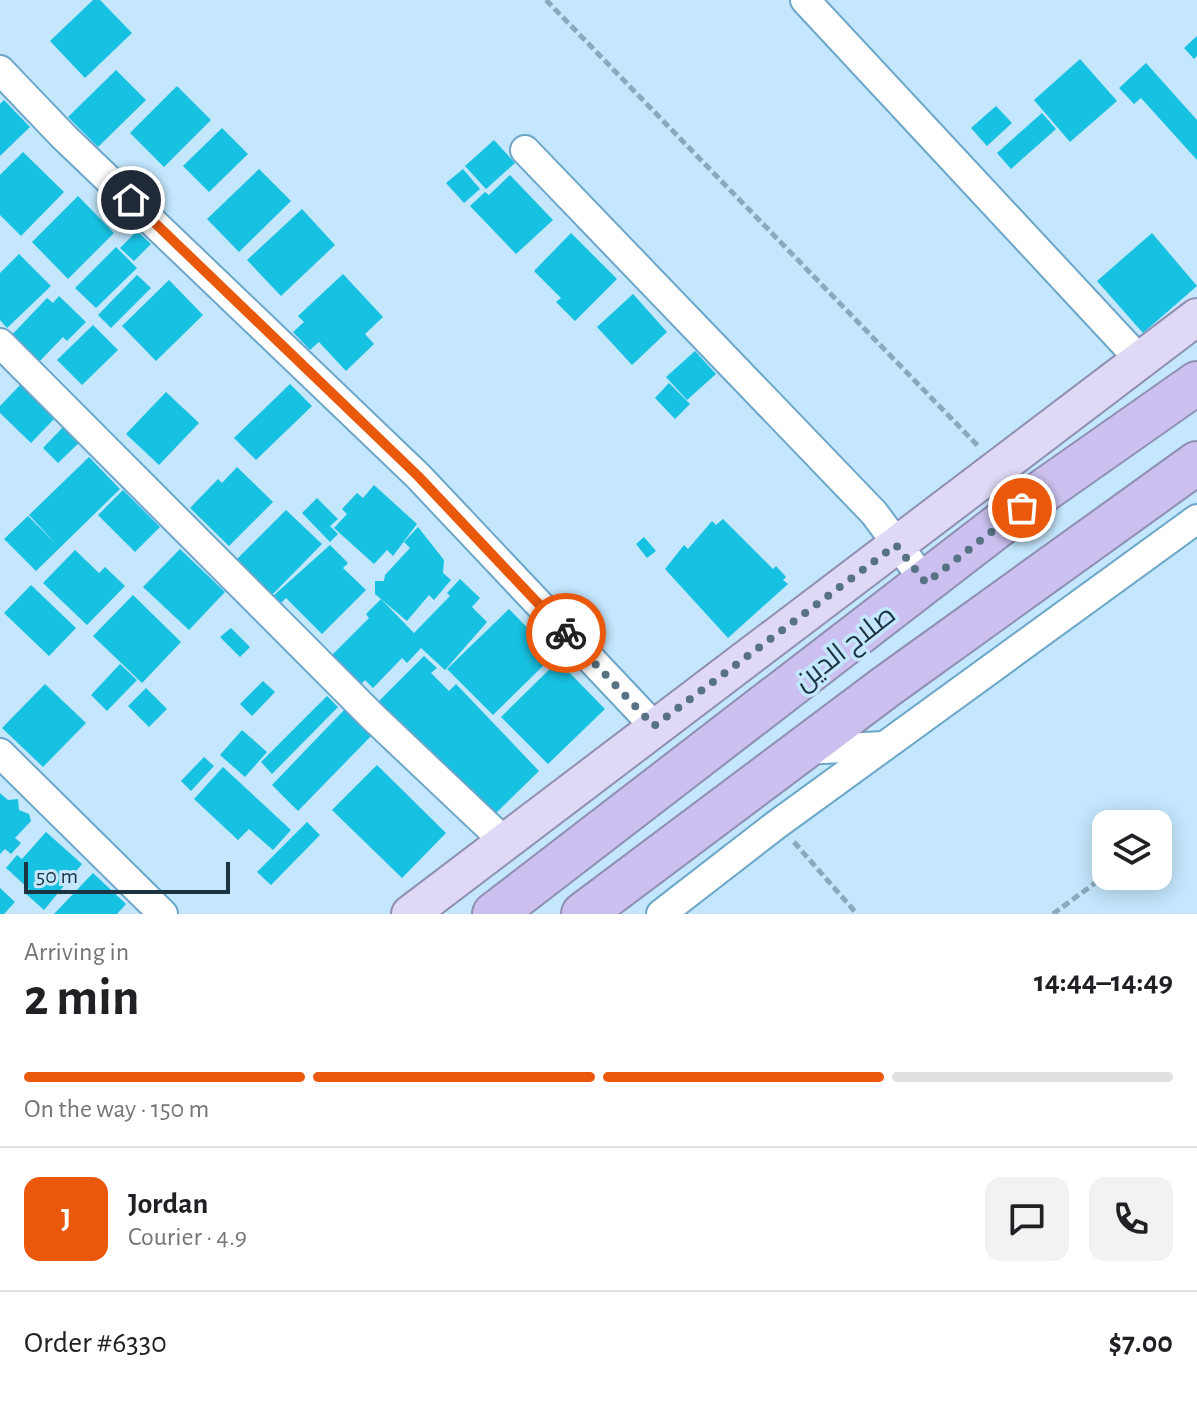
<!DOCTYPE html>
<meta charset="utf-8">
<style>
:root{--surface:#fff;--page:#f2f2f2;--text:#202124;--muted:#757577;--line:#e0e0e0;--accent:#ea580c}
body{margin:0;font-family:"Alegreya Sans",Cairo,sans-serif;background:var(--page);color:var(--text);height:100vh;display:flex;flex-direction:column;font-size:30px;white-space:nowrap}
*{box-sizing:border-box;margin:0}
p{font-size:26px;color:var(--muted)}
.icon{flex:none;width:44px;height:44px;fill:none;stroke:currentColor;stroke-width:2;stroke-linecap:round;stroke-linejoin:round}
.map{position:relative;height:914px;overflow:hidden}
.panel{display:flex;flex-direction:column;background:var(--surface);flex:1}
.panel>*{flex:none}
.controls{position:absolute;left:1092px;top:810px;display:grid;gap:16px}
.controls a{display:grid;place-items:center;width:80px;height:80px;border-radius:16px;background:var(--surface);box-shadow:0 4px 20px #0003;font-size:40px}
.scale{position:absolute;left:24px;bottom:20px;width:206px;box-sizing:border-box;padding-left:8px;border:4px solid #1c3442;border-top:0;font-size:22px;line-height:28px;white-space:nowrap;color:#1c3442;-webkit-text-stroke:6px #c4e7fd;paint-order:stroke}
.pin{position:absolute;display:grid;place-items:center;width:68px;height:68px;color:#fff;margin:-34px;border:4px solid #fff;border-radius:50%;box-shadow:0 2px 8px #0007}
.courier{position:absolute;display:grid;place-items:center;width:80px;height:80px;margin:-40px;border:6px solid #ea580c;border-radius:50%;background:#fff;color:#222;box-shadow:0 2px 10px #0007}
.head em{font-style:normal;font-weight:700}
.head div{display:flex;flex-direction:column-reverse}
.head{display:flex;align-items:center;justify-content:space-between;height:136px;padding:0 24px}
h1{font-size:52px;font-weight:700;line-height:60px}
.bar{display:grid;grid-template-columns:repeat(4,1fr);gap:12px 8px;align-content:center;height:96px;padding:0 24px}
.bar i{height:10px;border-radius:6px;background:var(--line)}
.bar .selected{background:var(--accent)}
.bar p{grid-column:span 4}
.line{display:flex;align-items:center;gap:20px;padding:0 24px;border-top:2px solid var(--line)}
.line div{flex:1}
.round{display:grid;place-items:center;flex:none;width:84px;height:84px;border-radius:16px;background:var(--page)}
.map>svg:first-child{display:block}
.building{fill:#17c1e2}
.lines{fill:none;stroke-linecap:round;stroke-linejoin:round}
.minor-casing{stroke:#6ca6c9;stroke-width:32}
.major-casing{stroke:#8e8fb2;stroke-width:40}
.highway-casing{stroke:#8e8fb2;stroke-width:46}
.path{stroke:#8aa9bc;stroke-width:5;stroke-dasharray:8 4;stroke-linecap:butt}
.minor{stroke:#fff;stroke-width:28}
.major{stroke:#e0d9f5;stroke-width:36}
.highway{stroke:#cbc0ef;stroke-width:42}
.done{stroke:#577383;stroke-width:8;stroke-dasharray:0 14.4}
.route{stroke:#ea580c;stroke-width:10}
.labels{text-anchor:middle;stroke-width:7;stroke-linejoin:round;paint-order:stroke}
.street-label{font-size:28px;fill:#1c3442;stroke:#c4e7fd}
</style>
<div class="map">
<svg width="1197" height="914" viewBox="0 0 1197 914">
<rect width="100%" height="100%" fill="#c4e7fd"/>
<g class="building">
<polygon points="93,0 100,0 132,33 85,78 50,41"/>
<polygon points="1197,36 1197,56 1194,59 1184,48"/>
<polygon points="1080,59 1117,101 1070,142 1034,100"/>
<polygon points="1146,63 1197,120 1197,160 1141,98 1134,104 1119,88"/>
<polygon points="116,70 146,100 98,147 68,117"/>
<polygon points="177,86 211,120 164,167 130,133"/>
<polygon points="4,100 30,127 0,156 0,104"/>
<polygon points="996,106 1012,123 987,146 971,128"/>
<polygon points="1042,113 1056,129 1011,169 997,153"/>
<polygon points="222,128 248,154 209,192 183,166"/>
<polygon points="494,140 515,163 486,189 465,166"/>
<polygon points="23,152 64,192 21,236 0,215 0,175"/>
<polygon points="259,169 291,201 239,252 207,219"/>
<polygon points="463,169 480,189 464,203 446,183"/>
<polygon points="510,175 553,220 516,254 470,206 485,192 489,195"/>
<polygon points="78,196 114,233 68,279 32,242"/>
<polygon points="302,209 335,245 281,296 247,260"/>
<polygon points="137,231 151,244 134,261 120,248"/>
<polygon points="571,233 617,279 575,321 556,302 561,298 534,271"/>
<polygon points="1152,233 1197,286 1143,333 1097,281"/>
<polygon points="116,247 137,268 96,308 75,288"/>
<polygon points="19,254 51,286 7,328 0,320 0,273"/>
<polygon points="343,274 383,317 365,334 374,344 346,371 319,342 310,350 293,332 304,322 298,316"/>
<polygon points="137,275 151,288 111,328 98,315"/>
<polygon points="169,280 203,315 156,361 122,326"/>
<polygon points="633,294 667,332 632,365 597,327"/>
<polygon points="59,296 86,322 67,341 63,337 35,366 7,340 47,298 53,303"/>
<polygon points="93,325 118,350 82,385 57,360"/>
<polygon points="695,351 716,374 687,400 666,377"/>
<polygon points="669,383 690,404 675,419 655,398"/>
<polygon points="290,384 312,406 256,460 234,438"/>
<polygon points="20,385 55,418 31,443 0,413 0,406"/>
<polygon points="166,392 199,423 159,465 126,434"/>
<polygon points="66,424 82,440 58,463 43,448"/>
<polygon points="89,457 120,489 36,571 4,539 28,516 56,544 29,515"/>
<polygon points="237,467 273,502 229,546 190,508 218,479 222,483"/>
<polygon points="374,485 417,524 393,556 387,550 374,564 334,528 347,514 342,509 357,493 363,498"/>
<polygon points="123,490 160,527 135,552 98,515"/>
<polygon points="317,498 338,519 330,526 338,534 330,542 302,513"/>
<polygon points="286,510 322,544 272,595 236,560"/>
<polygon points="723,519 773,569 776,566 786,577 783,580 788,584 728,638 665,569 684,545 688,549 712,521 716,525"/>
<polygon points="418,527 444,560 443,573 451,580 434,600 429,595 407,621 375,594 375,581 384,581 385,575 410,548 404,542"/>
<polygon points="644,537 656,551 647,558 636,544"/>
<polygon points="330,545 348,563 343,568 366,590 322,634 286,598 281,603 273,596"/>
<polygon points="180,549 225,592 189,630 143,587"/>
<polygon points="75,550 99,573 105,567 125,586 87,625 43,583"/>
<polygon points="460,579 480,598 472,607 487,622 445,670 421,648 407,663 402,658 373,688 365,680 359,686 330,657 369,618 366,614 381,599 414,633 450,596 447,593"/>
<polygon points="31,585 76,628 49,656 4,613"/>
<polygon points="133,595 181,642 142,683 93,636"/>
<polygon points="509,609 554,655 493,715 447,669"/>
<polygon points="231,628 250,647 240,657 220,637"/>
<polygon points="424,656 437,668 431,673 449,691 456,684 539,771 493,816 378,702"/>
<polygon points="558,661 605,709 548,764 501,717"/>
<polygon points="120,664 137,680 107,711 91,695"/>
<polygon points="263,681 275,692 252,716 240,704"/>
<polygon points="45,684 86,723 43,767 2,728"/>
<polygon points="146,688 167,709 149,727 128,706"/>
<polygon points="327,696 338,707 272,774 261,762"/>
<polygon points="346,708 373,734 298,811 272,785"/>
<polygon points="242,730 267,752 245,777 220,755"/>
<polygon points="204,757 214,766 191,791 181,781"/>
<polygon points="377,765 446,833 402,878 332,810"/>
<polygon points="223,767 291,830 273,850 249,829 238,840 194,799"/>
<polygon points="0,793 8,800 18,799 19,810 29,814 31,821 15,838 21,843 11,854 5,849 0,854"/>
<polygon points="307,822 320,835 271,885 257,872"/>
<polygon points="46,832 82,864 44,910 25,893 29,889 6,868 17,855 22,859"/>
<polygon points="93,873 126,904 117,914 54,914"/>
<polygon points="0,888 15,902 4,914 0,914"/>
</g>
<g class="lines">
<g class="minor-casing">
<g id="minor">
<polyline points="805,0 1139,359"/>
<polyline points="0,70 64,137 418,476 654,726"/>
<polyline points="525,150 874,513 926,583"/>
<polyline points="0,343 373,717 506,843"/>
<polyline points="803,750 884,746"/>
<polyline points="0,753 163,914"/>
<polyline points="661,914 776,825 1197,519"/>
</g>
</g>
<g class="major-casing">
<polyline id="major" points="410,914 1197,317"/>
</g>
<g class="highway-casing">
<g id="highway">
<polyline points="494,914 1046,489 1197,383"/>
<polyline points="583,914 887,686 1197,463"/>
</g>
</g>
<g class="path">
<polyline points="546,0 978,446"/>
<polyline points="794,842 857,914"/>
<polyline points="1053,914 1106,875"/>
</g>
<use href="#minor" class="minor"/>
<use href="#major" class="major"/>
<use href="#highway" class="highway"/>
</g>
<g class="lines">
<polyline class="done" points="566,633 654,726 896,545 926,583 1022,508"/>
<polyline class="route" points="131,200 418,476 566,633"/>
</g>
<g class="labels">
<g class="street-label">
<text transform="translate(844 647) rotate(-38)" y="10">صلاح الدين</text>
</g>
</g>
</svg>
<div class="controls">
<a><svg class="icon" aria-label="layers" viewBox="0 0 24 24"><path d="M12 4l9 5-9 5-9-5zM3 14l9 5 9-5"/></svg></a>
</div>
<div class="scale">50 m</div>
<div class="pin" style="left:1022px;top:508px;background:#ea580c"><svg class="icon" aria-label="bag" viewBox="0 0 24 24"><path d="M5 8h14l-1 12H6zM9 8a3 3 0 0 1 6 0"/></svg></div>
<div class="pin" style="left:131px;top:200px;background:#1f2937"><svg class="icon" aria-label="home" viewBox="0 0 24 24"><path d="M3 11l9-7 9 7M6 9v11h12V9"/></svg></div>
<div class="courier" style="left:566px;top:633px"><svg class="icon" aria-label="bike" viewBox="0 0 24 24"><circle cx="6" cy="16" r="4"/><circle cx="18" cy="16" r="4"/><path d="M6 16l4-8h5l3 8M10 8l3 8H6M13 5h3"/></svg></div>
</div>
<section class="panel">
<div class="head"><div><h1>2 min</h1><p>Arriving in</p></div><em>14:44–14:49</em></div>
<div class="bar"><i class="selected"></i><i class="selected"></i><i class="selected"></i><i></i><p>On the way · 150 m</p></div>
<div class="line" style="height:144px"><b class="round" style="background:var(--accent);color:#fff">J</b><div><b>Jordan</b><p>Courier · 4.9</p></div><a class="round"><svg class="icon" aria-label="chat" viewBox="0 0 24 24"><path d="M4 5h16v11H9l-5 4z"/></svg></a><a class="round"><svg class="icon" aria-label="phone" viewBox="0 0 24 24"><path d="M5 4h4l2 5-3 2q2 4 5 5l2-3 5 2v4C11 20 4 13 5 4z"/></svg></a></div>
<div class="line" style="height:104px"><div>Order #6330</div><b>$7.00</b></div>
</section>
